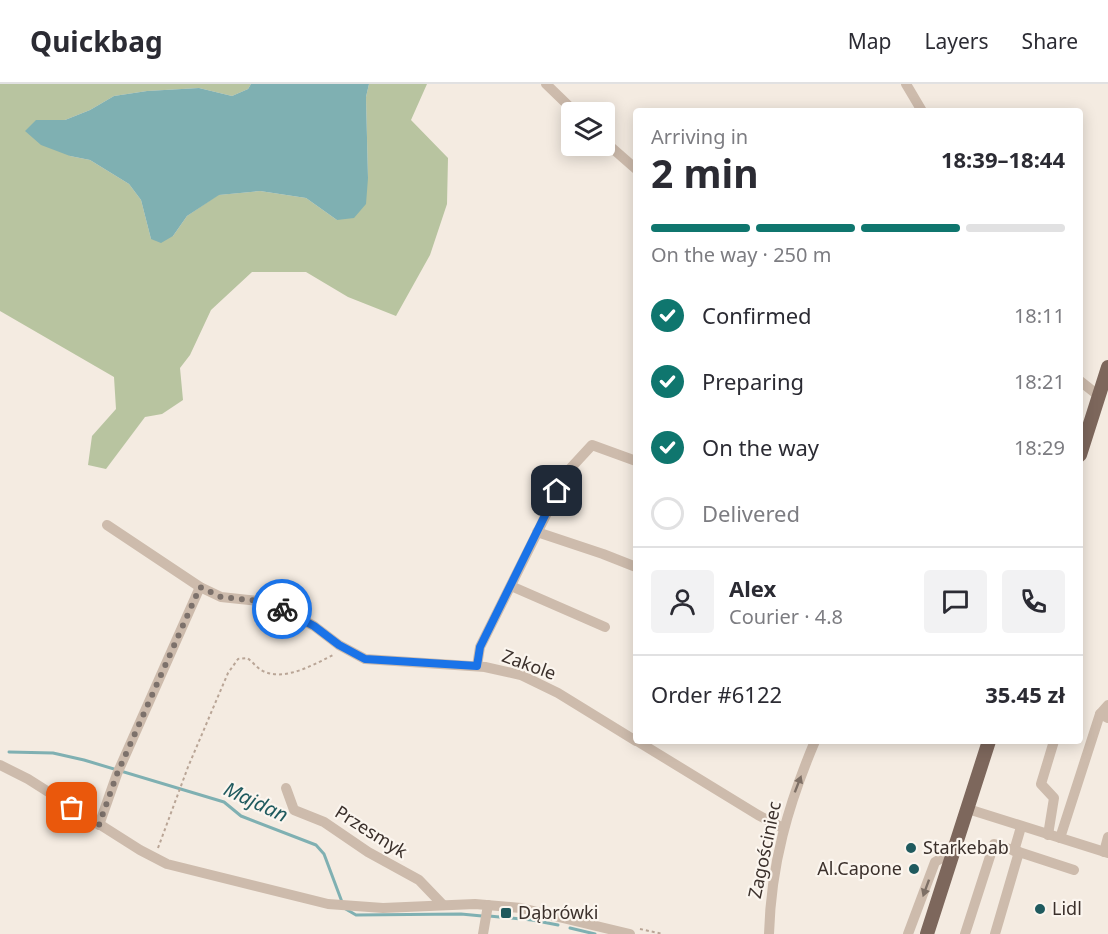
<!DOCTYPE html>
<meta charset="utf-8">
<style>
:root{--surface:#fff;--page:#f2f2f3;--text:#2b2b33;--muted:#7c7c81;--line:#e1e1e2;--accent:#0f766e}
body{margin:0;font-family:"Noto Sans",sans-serif;background:var(--page);color:var(--text);height:100vh;display:flex;flex-direction:column;font-size:22px;white-space:nowrap}
*{box-sizing:border-box;margin:0}
p{font-size:20px;color:var(--muted)}
.icon{flex:none;width:33px;height:33px;fill:none;stroke:currentColor;stroke-width:2;stroke-linecap:round;stroke-linejoin:round}
.map{position:relative;flex:1;overflow:hidden}
.panel{position:absolute;left:633px;top:24px;width:450px;height:636px;display:flex;flex-direction:column;background:var(--surface);border-radius:6px;box-shadow:0 3px 15px #0003}
.panel>*{flex:none}
.buttons{position:absolute;left:561px;top:18px;display:grid;gap:12px}
.buttons a{display:grid;place-items:center;width:54px;height:54px;border-radius:6px;background:var(--surface);box-shadow:0 3px 15px #0003;font-size:30px}
.pin{position:absolute;display:grid;place-items:center;width:51px;height:51px;color:#fff;margin:-26px;border-radius:12px;box-shadow:0 3px 9px #0006}
.courier{position:absolute;display:grid;place-items:center;width:60px;height:60px;margin:-30px;border:4px solid #1a73e8;border-radius:50%;background:#fff;color:#222;box-shadow:0 2px 8px #0007}
.overview em{font-style:normal;font-weight:700}
.overview div{display:flex;flex-direction:column-reverse}
.overview{display:flex;align-items:center;justify-content:space-between;height:102px;padding:0 18px}
h1{font-size:39px;font-weight:700;line-height:45px}
.bar{display:grid;grid-template-columns:repeat(4,1fr);gap:9px 6px;align-content:center;height:72px;padding:0 18px}
.bar i{height:8px;border-radius:4px;background:var(--line)}
.bar .selected{background:var(--accent)}
.bar p{grid-column:span 4}
.line{display:flex;align-items:center;gap:15px;padding:0 18px;border-top:2px solid var(--line)}
.line div{flex:1}
.round{display:grid;place-items:center;flex:none;width:63px;height:63px;border-radius:6px;background:var(--page)}
ol{padding:0 18px;list-style:none}
li{display:flex;align-items:center;gap:18px;height:66px}
li p{margin-inline-start:auto}
li .icon{padding:6px;border-radius:50%;background:var(--accent);color:#fff;stroke-width:4}
li:last-child{color:var(--muted)}
li i{width:33px;height:33px;border:3px solid var(--line);border-radius:50%}
header{display:flex;align-items:center;gap:36px;box-sizing:border-box;height:84px;padding:0 30px;background:var(--surface);border-bottom:2px solid var(--line)}
header strong{font-size:28px}
nav{display:flex;gap:33px;margin-inline-start:auto;font-size:21px}
.map>svg:first-child{display:block}
.green{fill:#b8c4a0}
.water{fill:#7fb0b2}
.lines{fill:none;stroke-linecap:round;stroke-linejoin:round}
.stream{stroke:#7fb0b2;stroke-width:3}
.path{stroke:#b9a596;stroke-width:2;stroke-dasharray:3 3;stroke-linecap:butt}
.minor{stroke:#cdbbac;stroke-width:10}
.major{stroke:#7d675c;stroke-width:14}
.oneway{fill:#7d6f65}
.done{stroke:#7c716b;stroke-width:6;stroke-dasharray:0 10.8}
.route{stroke:#1a73e8;stroke-width:8}
.poi-dot{fill:#1f5a5e;stroke:#fbf5ee;stroke-width:2}
.labels{text-anchor:middle;stroke-width:4.5;stroke-linejoin:round;paint-order:stroke}
.street-label{font-size:18px;fill:#3b302b;stroke:#fbf5ee}
.poi-label{font-size:18px;fill:#3b302b;stroke:#fbf5ee;text-anchor:start}
.water-label{font-size:20px;font-style:italic;fill:#1f5a5e;stroke:#fbf5ee}
</style>
<header>
<strong>Quickbag</strong>
<nav><a>Map</a><a>Layers</a><a>Share</a></nav>
</header>
<div class="map">
<svg width="1108" height="850" viewBox="0 0 1108 850">
<rect width="100%" height="100%" fill="#f4ebe1"/>
<polygon class="green" points="0,0 251,0 248,5 232,12 199,4 147,7 114,12 90,26 65,36 37,36 70,72 90,76 129,100 141,116 151,155 173,152 187,132 218,111 260,107 306,114 337,136 368,94 366,13 369,0 427,0 411,36 448,74 447,120 430,171 396,232 348,213 306,188 252,188 211,226 190,271 180,284 183,316 162,330 145,333 106,385 88,381 92,352 116,325 114,293 0,227"/>
<polygon class="water" points="251,0 369,0 366,13 368,94 366,120 354,134 337,136 306,114 260,107 219,111 187,132 173,152 161,159 151,155 141,116 129,100 90,76 70,72 41,61 25,47 36,36 65,36 90,26 114,12 147,7 199,4 232,12 248,5"/>
<g class="lines">
<g class="stream">
<polyline points="9,668 53,669 84,676 224,718 241,732 316,761 324,770 342,818"/>
<polyline points="344,824 356,831 461,830 482,832"/>
<polyline points="489,832 532,836 558,841"/>
<polyline points="570,844 595,850"/>
</g>
<g class="path">
<path d="M 158,764 L 188,683 L 228,589 L 238,575 L 247,574 C 252,577 256,583 261,586 C 283,599 315,580 335,570"/>
<polyline points="640,845 663,850"/>
</g>
<g class="minor">
<polyline points="546,0 575,28"/>
<polyline points="906,0 922,27"/>
<polyline points="604,57 636,85"/>
<polyline points="1080,297 1099,312"/>
<polyline points="107,441 200,503 221,513 259,517 277,522 314,542 339,561 365,575 485,583 521,591 558,609 636,657"/>
<polyline points="537,448 603,470 636,483"/>
<polyline points="511,502 605,543"/>
<polyline points="477,582 480,563 568,387 592,361 636,377"/>
<polyline points="1108,621 1100,630 1108,634"/>
<polyline points="637,657 758,731 783,744"/>
<polyline points="0,681 28,695 140,766 167,780 328,820 383,824 475,820 521,824 630,850"/>
<polyline points="286,704 294,726 324,738 368,768 419,796 443,821"/>
<polyline points="968,725 1108,769"/>
<polyline points="99,741 117,690 200,503"/>
<polyline points="1048,751 1054,714 1041,700 1054,657"/>
<polyline points="1060,754 1100,630"/>
<polyline points="1014,767 1021,743"/>
<polyline points="1104,768 1108,753"/>
<polyline points="483,850 488,821"/>
<path d="M 769,850 C 771,780 788,721 815,657"/>
<polyline points="908,850 935,778 954,767"/>
<polyline points="965,850 994,760 1019,768"/>
<polyline points="995,850 1019,768 1074,786"/>
</g>
<g class="major">
<polyline points="1080,371 1108,283"/>
<polyline points="927,850 989,657"/>
</g>
</g>
<defs><path id="oneway-solid" d="M-6-.8H1V-3.2L6.5 0L1 3.2V.8H-6Z" transform="scale(1.5)"/></defs>
<g class="oneway">
<use href="#oneway-solid" transform="translate(798 700) rotate(-69)"/>
<use href="#oneway-solid" transform="translate(926 804) rotate(110)"/>
</g>
<g class="lines">
<polyline class="done" points="72,724 99,741 117,690 200,503 221,513 259,517 282,525"/>
<polyline class="route" points="282,525 314,542 339,561 365,575 477,582 480,563 557,407"/>
</g>
<g class="poi-dot">
<circle cx="911" cy="764" r="6"/>
<circle cx="914" cy="785" r="6"/>
<circle cx="1040" cy="825" r="6"/>
<rect x="500" y="823" width="12" height="12" rx="3"/>
</g>
<g class="labels">
<g class="street-label">
<text transform="translate(529 581) rotate(20)" y="6">Zakole</text>
<text transform="translate(371 748) rotate(32)" y="6">Przesmyk</text>
<text transform="translate(765 766) rotate(-78)" y="6">Zagościniec</text>
</g>
<g class="poi-label">
<text x="923" y="770">Starkebab</text>
<text x="902" y="791" text-anchor="end">Al.Capone</text>
<text x="1052" y="831">Lidl</text>
<text x="518" y="835">Dąbrówki</text>
</g>
<g class="water-label">
<text transform="translate(256 718) rotate(25)" y="7">Majdan</text>
</g>
</g>
</svg>
<div class="buttons">
<a><svg class="icon" aria-label="layers" viewBox="0 0 24 24"><path d="M12 4l9 5-9 5-9-5zM3 14l9 5 9-5"/></svg></a>
</div>
<div class="pin" style="left:72px;top:724px;background:#ea580c"><svg class="icon" aria-label="bag" viewBox="0 0 24 24"><path d="M5 8h14l-1 12H6zM9 8a3 3 0 0 1 6 0"/></svg></div>
<div class="pin" style="left:557px;top:407px;background:#1f2937"><svg class="icon" aria-label="home" viewBox="0 0 24 24"><path d="M3 11l9-7 9 7M6 9v11h12V9"/></svg></div>
<div class="courier" style="left:282px;top:525px"><svg class="icon" aria-label="bike" viewBox="0 0 24 24"><circle cx="6" cy="16" r="4"/><circle cx="18" cy="16" r="4"/><path d="M6 16l4-8h5l3 8M10 8l3 8H6M13 5h3"/></svg></div>
<section class="panel">
<div class="overview"><div><h1>2 min</h1><p>Arriving in</p></div><em>18:39–18:44</em></div>
<div class="bar"><i class="selected"></i><i class="selected"></i><i class="selected"></i><i></i><p>On the way · 250 m</p></div>
<ol>
<li><svg class="icon" aria-label="check" viewBox="0 0 24 24"><path d="M5 12l5 5 9-10"/></svg>Confirmed<p>18:11</p></li>
<li><svg class="icon" aria-label="check" viewBox="0 0 24 24"><path d="M5 12l5 5 9-10"/></svg>Preparing<p>18:21</p></li>
<li><svg class="icon" aria-label="check" viewBox="0 0 24 24"><path d="M5 12l5 5 9-10"/></svg>On the way<p>18:29</p></li>
<li><i></i>Delivered</li>
</ol>
<div class="line" style="height:108px"><a class="round"><svg class="icon" aria-label="person" viewBox="0 0 24 24"><circle cx="12" cy="8" r="4"/><path d="M4 21q1-7 8-7t8 7"/></svg></a><div><b>Alex</b><p>Courier · 4.8</p></div><a class="round"><svg class="icon" aria-label="chat" viewBox="0 0 24 24"><path d="M4 5h16v11H9l-5 4z"/></svg></a><a class="round"><svg class="icon" aria-label="phone" viewBox="0 0 24 24"><path d="M5 4h4l2 5-3 2q2 4 5 5l2-3 5 2v4C11 20 4 13 5 4z"/></svg></a></div>
<div class="line" style="height:78px"><div>Order #6122</div><b>35.45 zł</b></div>
</section>
</div>
